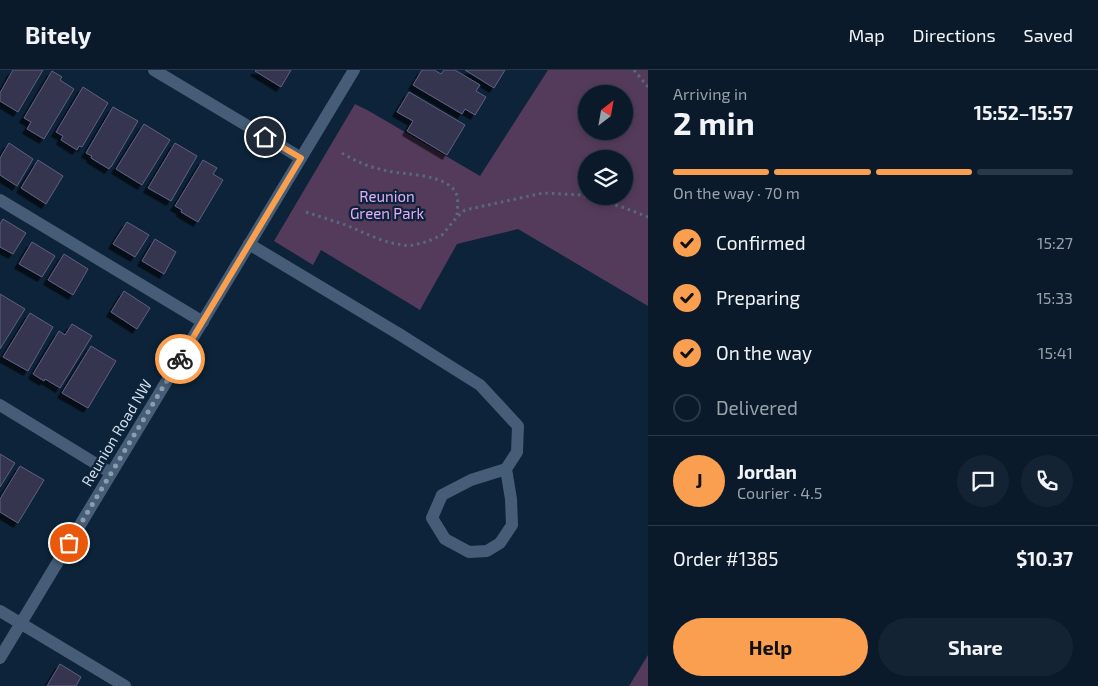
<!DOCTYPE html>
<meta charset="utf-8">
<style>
:root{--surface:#0a1a2b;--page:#132333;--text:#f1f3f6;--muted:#99a1a9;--line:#2a3847;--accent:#fa9f4f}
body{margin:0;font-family:"Exo 2",sans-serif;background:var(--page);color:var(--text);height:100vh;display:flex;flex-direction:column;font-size:19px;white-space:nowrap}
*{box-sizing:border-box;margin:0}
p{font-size:16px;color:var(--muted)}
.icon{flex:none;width:28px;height:28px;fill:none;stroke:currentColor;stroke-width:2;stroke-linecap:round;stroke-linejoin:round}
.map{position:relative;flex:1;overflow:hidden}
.panel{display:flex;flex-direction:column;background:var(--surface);width:450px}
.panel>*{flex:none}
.needle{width:32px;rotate:31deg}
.fabs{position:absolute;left:578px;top:15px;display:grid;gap:10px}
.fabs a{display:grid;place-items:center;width:55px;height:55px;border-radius:50%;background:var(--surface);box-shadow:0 2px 8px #0003,0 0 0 1px var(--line);font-size:25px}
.pin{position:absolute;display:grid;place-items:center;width:42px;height:42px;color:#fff;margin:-21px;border:2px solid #fff;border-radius:50%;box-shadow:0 1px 5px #0007}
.courier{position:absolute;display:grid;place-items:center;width:50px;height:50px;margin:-25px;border:4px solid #fa9f4f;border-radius:50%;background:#fff;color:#222;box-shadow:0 1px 6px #0007}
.headline em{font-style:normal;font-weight:700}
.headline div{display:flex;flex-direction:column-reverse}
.headline{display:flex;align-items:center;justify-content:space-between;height:85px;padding:0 25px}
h1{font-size:32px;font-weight:700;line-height:38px}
.bar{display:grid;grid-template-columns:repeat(4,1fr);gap:8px 5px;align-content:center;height:60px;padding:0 25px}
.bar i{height:6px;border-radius:4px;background:var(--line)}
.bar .current{background:var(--accent)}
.bar p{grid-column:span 4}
.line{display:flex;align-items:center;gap:12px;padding:0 25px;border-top:1px solid var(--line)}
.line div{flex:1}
.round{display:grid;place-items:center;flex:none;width:52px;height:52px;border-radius:26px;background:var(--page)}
ol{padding:0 25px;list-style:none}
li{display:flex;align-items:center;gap:15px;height:55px}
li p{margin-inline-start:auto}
li .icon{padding:5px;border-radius:50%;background:var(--accent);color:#111;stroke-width:4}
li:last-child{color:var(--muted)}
li i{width:28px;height:28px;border:2px solid var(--line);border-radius:50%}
.primary-button{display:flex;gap:10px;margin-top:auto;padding:10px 25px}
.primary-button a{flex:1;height:58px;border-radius:30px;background:var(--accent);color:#111;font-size:20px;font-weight:700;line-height:58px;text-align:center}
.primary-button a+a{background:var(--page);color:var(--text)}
header{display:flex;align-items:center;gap:30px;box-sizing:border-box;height:70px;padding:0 25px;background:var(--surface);border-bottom:1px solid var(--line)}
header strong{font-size:24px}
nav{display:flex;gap:28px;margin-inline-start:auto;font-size:18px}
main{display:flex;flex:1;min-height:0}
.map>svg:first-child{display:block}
.green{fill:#543b5c;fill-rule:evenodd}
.building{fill:#343450;stroke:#606080;filter:url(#shadow)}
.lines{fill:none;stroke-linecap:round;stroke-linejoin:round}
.path{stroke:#57697d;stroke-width:3;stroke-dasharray:2.5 4;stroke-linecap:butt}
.service{stroke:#455d76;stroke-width:12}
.minor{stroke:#455d76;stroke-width:12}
.done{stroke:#8c9cad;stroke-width:5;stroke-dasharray:0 9}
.route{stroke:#fa9f4f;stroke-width:6}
.labels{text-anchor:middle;stroke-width:4.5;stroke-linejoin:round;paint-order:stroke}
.park-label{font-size:15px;fill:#e6acf9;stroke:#0d2339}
.street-label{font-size:15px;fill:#d0ddec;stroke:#0d2339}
</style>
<header>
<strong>Bitely</strong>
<nav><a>Map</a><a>Directions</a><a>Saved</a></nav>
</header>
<main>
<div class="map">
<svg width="648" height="616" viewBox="0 0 648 616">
<defs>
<filter id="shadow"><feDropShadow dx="-4.5" dy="4.5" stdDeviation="0" flood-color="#0009"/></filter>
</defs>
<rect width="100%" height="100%" fill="#0d2339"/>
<g class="green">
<path d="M 548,0 L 648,0 L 648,236 L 518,159 L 457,174 L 420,240 L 321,180 L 313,195 L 274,171 L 355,34 L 369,41 L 480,106 ZM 586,24 L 624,24 L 624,61 L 586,61 ZM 586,89 L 624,89 L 624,126 L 586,126 Z"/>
<polygon points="648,585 648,616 629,616"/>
</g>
<g class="building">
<polygon points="13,0 43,0 18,42 0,31 0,23"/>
<polygon points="256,0 291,0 281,17 255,1"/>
<polygon points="422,0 434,0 441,4 444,0 455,0 480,15 476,21 486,27 475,45 465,39 462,44 413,15"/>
<polygon points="465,0 505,0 494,18"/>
<polygon points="52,1 62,7 60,10 74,19 44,69 27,59 31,52 24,48"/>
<polygon points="83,17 108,33 82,77 79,76 77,80 61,70 63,66 56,62"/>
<polygon points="409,22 465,55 447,85 407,61 413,51 397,42"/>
<polygon points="113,37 138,51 111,97 110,97 109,99 91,88 92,86 86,83"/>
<polygon points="144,54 170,70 142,115 116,99"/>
<polygon points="9,73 33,89 17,116 0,105 0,88"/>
<polygon points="175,73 197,86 171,131 148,118"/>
<polygon points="38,90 63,106 46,134 21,118"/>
<polygon points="203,90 217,98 213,104 223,110 198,152 181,142 182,140 175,136"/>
<polygon points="3,149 26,163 13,184 0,177 0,154"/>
<polygon points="127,152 149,165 135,187 113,174"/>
<polygon points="155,169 176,182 164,204 142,191"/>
<polygon points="32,172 55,186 42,207 19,194"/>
<polygon points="64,184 88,199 73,225 48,210"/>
<polygon points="124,221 150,238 137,259 111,242"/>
<polygon points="0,224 25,239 0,279"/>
<polygon points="30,243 53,257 28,301 3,287"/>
<polygon points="72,254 92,266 60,318 45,309 44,311 33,304 59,261 65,265"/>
<polygon points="91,276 116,291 88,338 62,323"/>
<polygon points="0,384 15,393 0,417"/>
<polygon points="20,396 44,410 18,453 0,442 0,429"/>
<polygon points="60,594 81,607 76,616 47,616"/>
</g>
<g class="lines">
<g class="path">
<polyline points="634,0 648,17"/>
<path d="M 342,83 C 356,92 372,98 388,101 C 407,105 446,104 456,123 C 459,130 457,139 457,146"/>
<polyline points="306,142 346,155 376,168 391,173 409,176 426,172 442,165 457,147 465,140 543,123 581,125 622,137 648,147"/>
</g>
<g class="service">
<polyline points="0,130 203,252"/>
<polyline points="249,174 399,264 480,315 518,356 517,382 506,399 471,410 442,425 432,448 445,469 469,482 487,481 500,473 512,455 511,429 506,399"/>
<polyline points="0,541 125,616"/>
</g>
<g class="minor">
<polyline points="154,0 301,88"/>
<polyline points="0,335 111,403"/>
<polyline points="0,588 354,0"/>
</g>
</g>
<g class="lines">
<polyline class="done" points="69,473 180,289"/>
<polyline class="route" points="180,289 301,88 265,67"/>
</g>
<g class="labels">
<g class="park-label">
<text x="387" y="132">Reunion<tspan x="387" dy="17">Green Park</tspan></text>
</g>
<g class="street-label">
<text transform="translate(117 363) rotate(-59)" y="5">Reunion Road NW</text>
</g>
</g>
</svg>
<div class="fabs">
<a><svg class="needle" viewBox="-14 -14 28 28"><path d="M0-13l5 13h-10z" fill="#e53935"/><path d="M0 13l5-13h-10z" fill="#99a1a9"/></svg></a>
<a><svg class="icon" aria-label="layers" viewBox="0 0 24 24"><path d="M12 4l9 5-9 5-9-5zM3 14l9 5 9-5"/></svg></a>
</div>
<div class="pin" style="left:69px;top:473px;background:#ea580c"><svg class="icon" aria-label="bag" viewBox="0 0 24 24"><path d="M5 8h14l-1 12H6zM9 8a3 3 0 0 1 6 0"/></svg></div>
<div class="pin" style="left:265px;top:67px;background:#1f2937"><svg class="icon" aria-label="home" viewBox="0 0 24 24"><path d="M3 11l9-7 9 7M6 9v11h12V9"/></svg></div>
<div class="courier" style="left:180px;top:289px"><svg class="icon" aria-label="bike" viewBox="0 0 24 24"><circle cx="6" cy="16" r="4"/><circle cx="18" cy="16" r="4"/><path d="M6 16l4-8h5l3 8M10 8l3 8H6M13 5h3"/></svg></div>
</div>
<section class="panel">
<div class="headline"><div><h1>2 min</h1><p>Arriving in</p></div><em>15:52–15:57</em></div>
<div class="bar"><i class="current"></i><i class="current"></i><i class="current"></i><i></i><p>On the way · 70 m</p></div>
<ol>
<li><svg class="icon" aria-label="check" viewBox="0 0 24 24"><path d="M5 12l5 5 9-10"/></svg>Confirmed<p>15:27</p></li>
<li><svg class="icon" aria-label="check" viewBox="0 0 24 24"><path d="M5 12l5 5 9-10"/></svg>Preparing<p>15:33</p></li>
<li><svg class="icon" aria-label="check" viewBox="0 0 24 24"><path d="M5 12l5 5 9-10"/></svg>On the way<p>15:41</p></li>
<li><i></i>Delivered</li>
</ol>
<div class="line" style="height:90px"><b class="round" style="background:var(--accent);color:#111">J</b><div><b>Jordan</b><p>Courier · 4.5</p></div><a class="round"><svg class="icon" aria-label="chat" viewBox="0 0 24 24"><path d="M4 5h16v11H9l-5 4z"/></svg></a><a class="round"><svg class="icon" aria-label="phone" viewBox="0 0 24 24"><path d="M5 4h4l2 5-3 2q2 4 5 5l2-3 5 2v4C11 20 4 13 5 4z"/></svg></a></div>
<div class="line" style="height:65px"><div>Order #1385</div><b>$10.37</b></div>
<div class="primary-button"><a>Help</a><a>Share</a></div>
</section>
</main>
